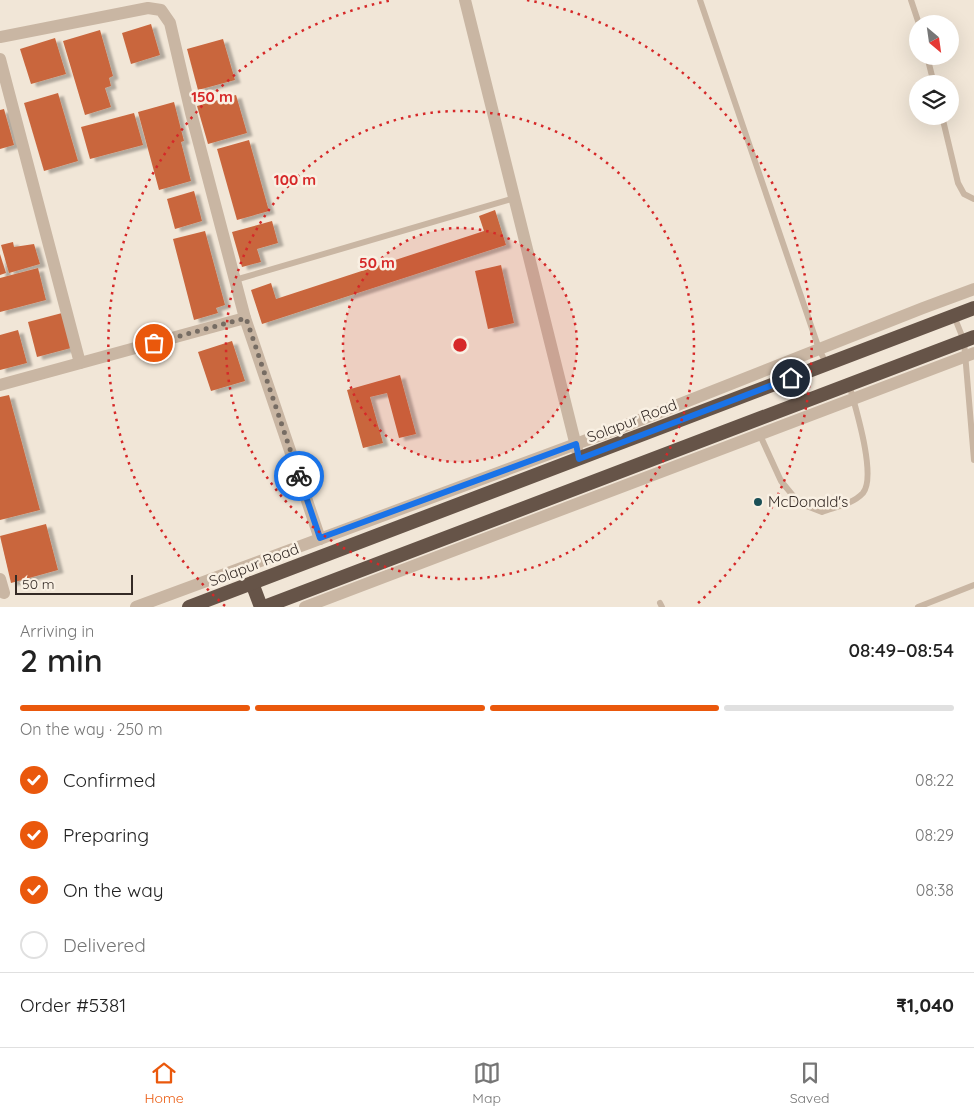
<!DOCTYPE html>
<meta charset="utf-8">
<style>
:root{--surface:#fff;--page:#f2f2f2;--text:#222;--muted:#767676;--line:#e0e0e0;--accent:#ea580c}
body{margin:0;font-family:Quicksand,sans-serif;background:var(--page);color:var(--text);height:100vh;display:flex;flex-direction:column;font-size:19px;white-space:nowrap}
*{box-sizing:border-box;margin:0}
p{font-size:16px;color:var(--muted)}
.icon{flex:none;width:28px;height:28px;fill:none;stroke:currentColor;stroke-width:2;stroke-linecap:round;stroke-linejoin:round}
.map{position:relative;height:607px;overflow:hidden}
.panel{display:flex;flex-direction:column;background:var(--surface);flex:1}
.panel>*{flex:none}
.needle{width:32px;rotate:151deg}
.tools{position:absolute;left:909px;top:15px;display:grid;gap:10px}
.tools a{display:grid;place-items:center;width:50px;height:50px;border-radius:50%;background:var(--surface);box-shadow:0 5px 20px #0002;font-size:25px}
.scale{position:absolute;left:15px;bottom:12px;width:118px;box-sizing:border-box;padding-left:5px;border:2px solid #342a25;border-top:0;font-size:14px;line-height:18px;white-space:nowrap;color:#342a25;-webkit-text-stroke:4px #f9f0e3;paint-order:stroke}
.pin{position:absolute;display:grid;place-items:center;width:42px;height:42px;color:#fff;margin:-21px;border:2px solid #fff;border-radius:50%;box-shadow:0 1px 5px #0007}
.courier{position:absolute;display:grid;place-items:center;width:50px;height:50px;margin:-25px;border:4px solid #1a73e8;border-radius:50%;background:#fff;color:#222;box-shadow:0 1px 6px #0007}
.head em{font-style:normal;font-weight:600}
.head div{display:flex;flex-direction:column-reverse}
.head{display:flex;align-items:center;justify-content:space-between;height:85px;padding:0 20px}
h1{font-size:32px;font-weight:600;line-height:38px}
.bar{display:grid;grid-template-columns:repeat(4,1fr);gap:8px 5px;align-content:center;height:60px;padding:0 20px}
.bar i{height:6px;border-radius:4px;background:var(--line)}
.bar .active{background:var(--accent)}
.bar p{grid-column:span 4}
.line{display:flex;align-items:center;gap:12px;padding:0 20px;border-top:1px solid var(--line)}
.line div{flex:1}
ol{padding:0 20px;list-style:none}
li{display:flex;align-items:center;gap:15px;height:55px}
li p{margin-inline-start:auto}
li .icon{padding:5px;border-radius:50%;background:var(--accent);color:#fff;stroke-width:4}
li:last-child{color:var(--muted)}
li i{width:28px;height:28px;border:2px solid var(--line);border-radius:50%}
.tab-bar{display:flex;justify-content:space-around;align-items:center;height:70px;border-top:1px solid var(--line);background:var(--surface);font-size:14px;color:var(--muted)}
.tab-bar a{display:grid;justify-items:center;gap:2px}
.tab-bar .active{color:var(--accent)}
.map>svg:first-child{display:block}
.building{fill:#c9663d;filter:url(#shadow)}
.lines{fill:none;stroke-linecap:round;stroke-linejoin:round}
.service{stroke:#c9b6a3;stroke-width:6}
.minor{stroke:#c9b6a3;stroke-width:12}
.tertiary{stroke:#c9b6a3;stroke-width:12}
.trunk{stroke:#665448;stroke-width:14}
.done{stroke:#766c63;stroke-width:5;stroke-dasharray:0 9}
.route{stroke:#1a73e8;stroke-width:6}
.ring{fill:none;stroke:#d62828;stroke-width:2.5;stroke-dasharray:2.5 5}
.poi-dot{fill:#1a4f56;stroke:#f9f0e3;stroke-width:2}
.labels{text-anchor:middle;stroke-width:5;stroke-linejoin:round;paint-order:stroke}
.street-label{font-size:15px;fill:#342a25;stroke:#f9f0e3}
.poi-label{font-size:15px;fill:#342a25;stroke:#f9f0e3;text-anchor:start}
.centre{fill:#d62828;stroke:#f9f0e3;stroke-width:2.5}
.ring-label{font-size:15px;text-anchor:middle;font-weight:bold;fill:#d62828;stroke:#f9f0e3;stroke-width:5;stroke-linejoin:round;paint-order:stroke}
</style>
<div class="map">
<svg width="974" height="607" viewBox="0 0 974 607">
<defs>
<filter id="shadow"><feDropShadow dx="5.5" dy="3" stdDeviation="1" flood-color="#0004"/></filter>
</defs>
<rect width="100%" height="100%" fill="#f1e6d7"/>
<g class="building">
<polygon points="151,24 160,55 131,64 122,33"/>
<polygon points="100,30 113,76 109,78 111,86 105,88 111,107 85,115 63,41"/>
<polygon points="55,38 66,74 31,84 20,49"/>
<polygon points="223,39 235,80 198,90 187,49"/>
<polygon points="58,93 78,161 44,171 24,103"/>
<polygon points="236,95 247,133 208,144 197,106"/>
<polygon points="174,102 184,141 181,142 191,181 159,190 138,112"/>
<polygon points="4,109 14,145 0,149 0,110"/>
<polygon points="134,113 143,145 90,159 81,127"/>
<polygon points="249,140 269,211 237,220 217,149"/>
<polygon points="194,191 202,221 175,229 167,199"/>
<polygon points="495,210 506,245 262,324 251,290 271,283 276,299 484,231 479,216"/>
<polygon points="272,221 278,243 257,249 261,262 242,267 232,232"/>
<polygon points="205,231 225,305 216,308 218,313 194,320 173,239"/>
<polygon points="13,242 14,247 34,244 40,264 9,273 1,245"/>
<polygon points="0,254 6,273 0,275"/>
<polygon points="501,265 514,323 488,329 475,271"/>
<polygon points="38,268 46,300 0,312 0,278"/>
<polygon points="62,313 71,348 37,357 28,322"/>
<polygon points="18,330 27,363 0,370 0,335"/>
<polygon points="232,341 245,381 211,391 198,352"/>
<polygon points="400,375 416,434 399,438 387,393 370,397 383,443 363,448 347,390"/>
<polygon points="9,395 40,510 0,520 0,397"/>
<polygon points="46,524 58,570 11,583 0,536"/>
</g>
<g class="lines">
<g class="service">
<polyline points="700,0 819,349 827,365"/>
<polyline points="911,0 919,24"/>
<polyline points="927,56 934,84"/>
<polyline points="942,116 958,183 964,194 974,199"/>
<polyline points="235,280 515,198"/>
<polyline points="954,316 964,341 974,460"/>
<path d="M 759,433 L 781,481 L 799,503 L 822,512 C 835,507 853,504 863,493 C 877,476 855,406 849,384"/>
<polyline points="660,603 662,607"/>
<polyline points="918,607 974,585"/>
</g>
<g class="minor">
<polyline points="465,0 578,454"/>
<polyline points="0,37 148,8 161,10 170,23 191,113 245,318"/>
<polyline points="0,59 80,363"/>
<polyline points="0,385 245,318 320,539"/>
<polyline points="0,579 4,593"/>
</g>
<g class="tertiary">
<polyline points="136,607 622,427 923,308 974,289"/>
<polyline points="305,607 974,353"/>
</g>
<g class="trunk">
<polyline points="252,583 261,607"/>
<polyline points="189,607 974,308"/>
<polyline points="264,607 974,337"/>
</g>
</g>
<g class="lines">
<polyline class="done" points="154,343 246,318 299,476"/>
<polyline class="route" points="299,476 320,538 576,444 579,459 791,378"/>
</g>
<circle cx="460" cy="345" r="117" fill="#d62828" fill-opacity=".12"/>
<g class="ring">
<circle cx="460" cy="345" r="117"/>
<circle cx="460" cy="345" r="234"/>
<path d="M225 606A351 351 0 0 1 393 0M527 0A351 351 0 0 1 695 606"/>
</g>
<circle class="poi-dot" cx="758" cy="502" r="5"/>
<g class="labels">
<g class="street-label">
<text transform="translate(632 421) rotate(-21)" y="5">Solapur Road</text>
<text transform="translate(254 565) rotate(-21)" y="5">Solapur Road</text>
</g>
<g class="poi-label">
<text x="768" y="507">McDonald's</text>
</g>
</g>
<circle cx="460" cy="345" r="8" class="centre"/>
<g class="ring-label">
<text x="212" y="102">150 m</text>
<text x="295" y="185">100 m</text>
<text x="377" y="268">50 m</text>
</g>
</svg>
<div class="tools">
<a><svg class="needle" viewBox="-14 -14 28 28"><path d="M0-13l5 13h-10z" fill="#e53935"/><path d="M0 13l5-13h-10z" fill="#767676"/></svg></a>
<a><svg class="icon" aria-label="layers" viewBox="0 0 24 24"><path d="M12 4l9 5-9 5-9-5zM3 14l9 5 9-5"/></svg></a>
</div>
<div class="scale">50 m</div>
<div class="pin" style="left:154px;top:343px;background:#ea580c"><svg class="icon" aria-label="bag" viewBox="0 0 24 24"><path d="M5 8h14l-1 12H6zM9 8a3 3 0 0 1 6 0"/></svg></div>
<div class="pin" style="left:791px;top:378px;background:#1f2937"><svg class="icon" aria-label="home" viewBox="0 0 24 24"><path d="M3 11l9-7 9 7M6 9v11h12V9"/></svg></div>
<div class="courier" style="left:299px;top:476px"><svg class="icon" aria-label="bike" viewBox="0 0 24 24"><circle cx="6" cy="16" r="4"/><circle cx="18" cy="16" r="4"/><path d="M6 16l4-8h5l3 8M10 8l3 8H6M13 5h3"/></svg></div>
</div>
<section class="panel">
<div class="head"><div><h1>2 min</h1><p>Arriving in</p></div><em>08:49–08:54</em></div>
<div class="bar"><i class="active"></i><i class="active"></i><i class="active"></i><i></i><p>On the way · 250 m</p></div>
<ol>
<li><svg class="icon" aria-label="check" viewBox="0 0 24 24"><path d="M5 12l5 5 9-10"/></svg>Confirmed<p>08:22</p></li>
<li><svg class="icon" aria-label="check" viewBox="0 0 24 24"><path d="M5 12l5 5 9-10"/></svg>Preparing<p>08:29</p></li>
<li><svg class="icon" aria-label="check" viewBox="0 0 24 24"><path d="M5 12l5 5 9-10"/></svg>On the way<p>08:38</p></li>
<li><i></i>Delivered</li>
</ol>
<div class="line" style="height:65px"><div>Order #5381</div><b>₹1,040</b></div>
</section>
<nav class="tab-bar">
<a class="active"><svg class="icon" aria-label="home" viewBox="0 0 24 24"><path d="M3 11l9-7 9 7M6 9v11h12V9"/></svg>Home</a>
<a><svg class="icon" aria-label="map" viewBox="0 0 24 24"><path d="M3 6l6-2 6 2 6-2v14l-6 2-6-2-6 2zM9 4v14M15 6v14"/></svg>Map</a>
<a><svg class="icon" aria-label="saved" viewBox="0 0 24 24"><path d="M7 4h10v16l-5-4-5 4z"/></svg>Saved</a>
</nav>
